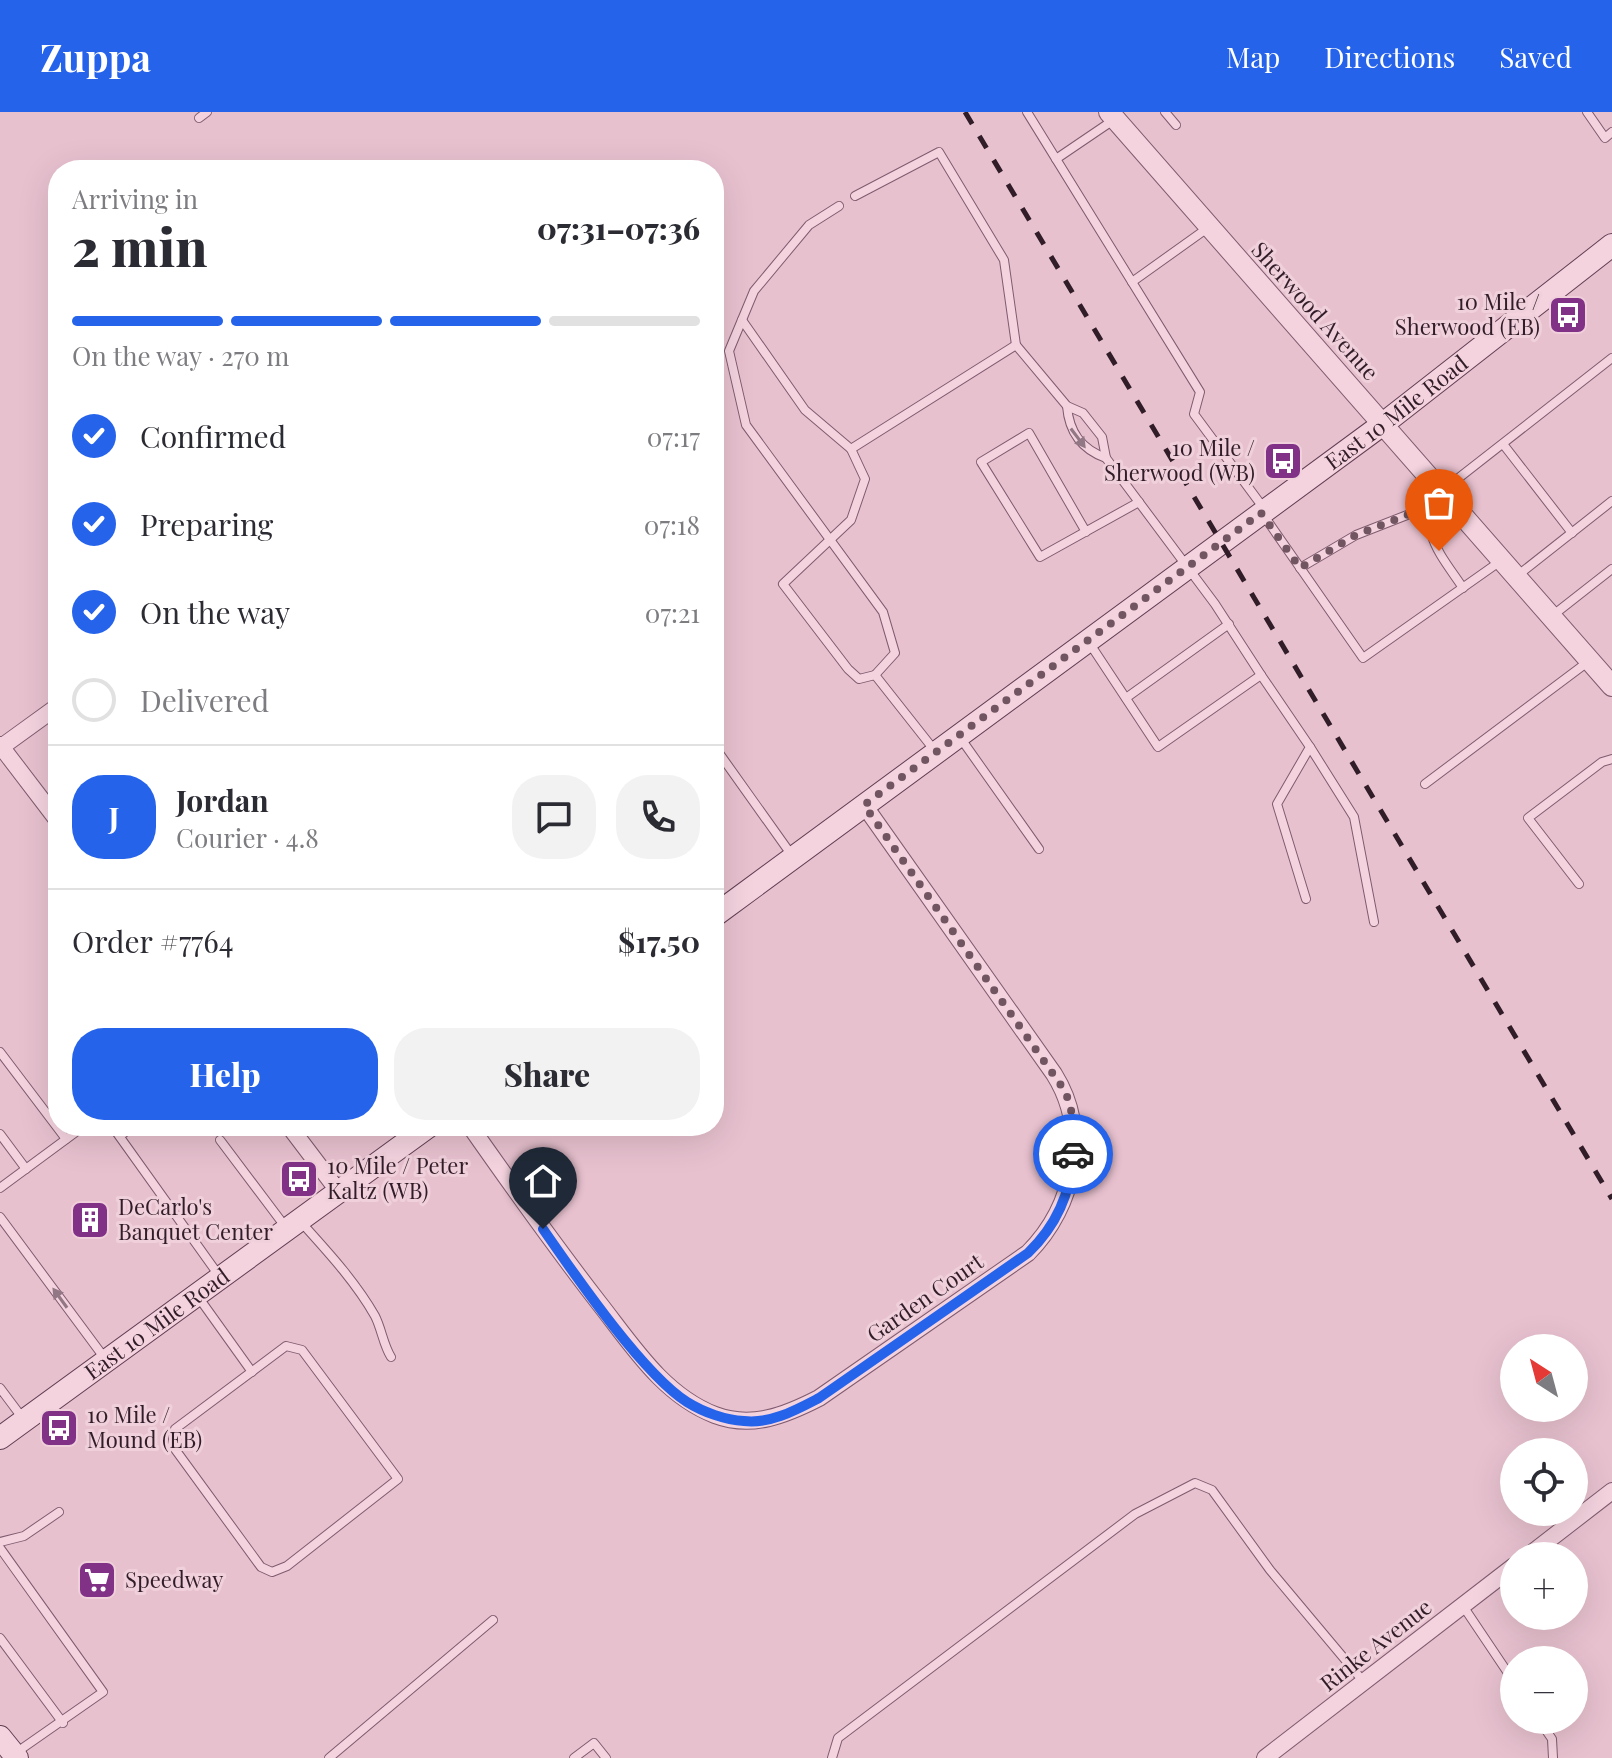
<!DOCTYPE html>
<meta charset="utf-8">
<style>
:root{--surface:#fff;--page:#f2f2f3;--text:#2b2b33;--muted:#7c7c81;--line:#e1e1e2;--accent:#2563eb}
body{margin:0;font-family:"Playfair Display",serif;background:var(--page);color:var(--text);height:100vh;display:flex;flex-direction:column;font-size:30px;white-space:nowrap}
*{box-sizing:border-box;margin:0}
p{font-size:26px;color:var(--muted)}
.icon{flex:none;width:44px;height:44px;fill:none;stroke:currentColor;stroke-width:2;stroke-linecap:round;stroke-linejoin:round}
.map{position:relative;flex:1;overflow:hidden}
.details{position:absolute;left:48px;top:48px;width:676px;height:976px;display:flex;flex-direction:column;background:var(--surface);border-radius:32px;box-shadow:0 8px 32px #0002}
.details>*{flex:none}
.needle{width:52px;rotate:324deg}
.controls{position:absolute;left:1500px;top:1222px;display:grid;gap:16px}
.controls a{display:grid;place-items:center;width:88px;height:88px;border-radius:50%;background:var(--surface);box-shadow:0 8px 32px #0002;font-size:40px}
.pin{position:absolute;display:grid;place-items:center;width:68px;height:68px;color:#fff;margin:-82px -34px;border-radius:50% 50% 50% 0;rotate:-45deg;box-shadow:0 0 8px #0007}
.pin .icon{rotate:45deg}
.courier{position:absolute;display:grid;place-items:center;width:80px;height:80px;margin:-40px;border:6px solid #2563eb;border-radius:50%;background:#fff;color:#222;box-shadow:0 2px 10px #0007}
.headline em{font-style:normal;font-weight:800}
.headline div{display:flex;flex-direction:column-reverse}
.headline{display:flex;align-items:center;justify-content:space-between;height:136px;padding:0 24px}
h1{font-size:52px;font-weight:800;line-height:60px}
.bar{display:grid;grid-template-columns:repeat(4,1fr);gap:12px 8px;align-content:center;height:96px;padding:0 24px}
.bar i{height:10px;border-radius:6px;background:var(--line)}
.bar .selected{background:var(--accent)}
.bar p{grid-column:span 4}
.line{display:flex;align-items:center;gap:20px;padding:0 24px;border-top:2px solid var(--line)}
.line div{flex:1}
.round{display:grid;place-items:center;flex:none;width:84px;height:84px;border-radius:32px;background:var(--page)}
ol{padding:0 24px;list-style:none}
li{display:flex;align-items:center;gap:24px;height:88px}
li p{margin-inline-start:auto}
li .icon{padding:8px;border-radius:50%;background:var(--accent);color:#fff;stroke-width:4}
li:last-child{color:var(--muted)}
li i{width:44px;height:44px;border:4px solid var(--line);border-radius:50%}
.primary-button{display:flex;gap:16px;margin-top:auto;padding:16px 24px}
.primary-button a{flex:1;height:92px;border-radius:32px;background:var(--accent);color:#fff;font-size:32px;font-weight:800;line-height:92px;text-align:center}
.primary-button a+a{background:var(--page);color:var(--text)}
header{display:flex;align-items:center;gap:48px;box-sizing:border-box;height:112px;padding:0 40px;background:var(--accent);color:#fff}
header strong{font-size:38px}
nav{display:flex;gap:44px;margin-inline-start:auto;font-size:28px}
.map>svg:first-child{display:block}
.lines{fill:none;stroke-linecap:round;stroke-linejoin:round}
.service-casing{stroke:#7f5b6e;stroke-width:10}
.minor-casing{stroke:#7f5b6e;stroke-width:18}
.tertiary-casing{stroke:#7f5b6e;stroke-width:22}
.secondary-casing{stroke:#613e52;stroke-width:24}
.service{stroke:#f4d3df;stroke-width:8}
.minor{stroke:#f4d3df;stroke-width:16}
.tertiary{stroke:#f4d3df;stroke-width:20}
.secondary{stroke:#f4d3df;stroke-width:22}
.rail{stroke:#311d28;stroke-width:5;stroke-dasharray:14 14;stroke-linecap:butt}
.oneway{fill:#927884}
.done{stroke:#715662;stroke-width:8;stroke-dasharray:0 14.4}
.route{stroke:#2563eb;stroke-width:10}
.labels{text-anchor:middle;stroke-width:6;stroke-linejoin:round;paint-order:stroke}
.poi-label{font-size:22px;fill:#311d28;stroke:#f0d0db;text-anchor:start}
.street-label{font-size:22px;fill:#311d28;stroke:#f0d0db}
</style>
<header>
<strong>Zuppa</strong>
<nav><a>Map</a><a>Directions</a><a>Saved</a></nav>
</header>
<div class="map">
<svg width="1612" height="1646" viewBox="0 0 1612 1646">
<rect width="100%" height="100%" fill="#e8c1cf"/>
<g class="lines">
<g class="service-casing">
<g id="service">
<polyline points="1027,0 1200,280 1194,302 1265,398"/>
<polyline points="1165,0 1176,13"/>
<polyline points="1587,0 1605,26 1612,20"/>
<polyline points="199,6 207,0"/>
<polyline points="1056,47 1115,7"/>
<polyline points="855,84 939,40 1004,148 1016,233"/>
<polyline points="839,94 809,113 754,179 729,239 746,313 883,500 895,541 875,563"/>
<polyline points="1132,170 1209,115"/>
<polyline points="742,208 805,298 851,337"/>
<path d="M 1067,294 C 1069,320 1081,337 1106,346"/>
<polyline points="1503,332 1572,421"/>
<polyline points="1262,401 1363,546 1502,448"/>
<polyline points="1086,420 1029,321 981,350 1040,445 1139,390"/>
<polyline points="1300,456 1356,423 1430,394"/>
<polyline points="1517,464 1612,389"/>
<path d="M 1463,476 C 1442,444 1413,415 1442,379 L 1612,246"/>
<polyline points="1552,504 1612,457"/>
<polyline points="1261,563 1310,635 1277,692 1306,787"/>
<polyline points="1126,586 1229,512"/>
<polyline points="959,624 1039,737"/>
<polyline points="714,634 793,745"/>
<polyline points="1310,635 1354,705 1374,810"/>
<polyline points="935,639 875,563 859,567 848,557 783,472 851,408 865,367 851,337 1016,233 1067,294 1083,301 1102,325 1106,346 1215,492 1261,563 1158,635 1090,532"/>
<polyline points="1425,672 1589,549"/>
<polyline points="1579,772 1528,706 1602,650 1612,647"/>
<polyline points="0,940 66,1027"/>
<polyline points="112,1014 220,1165"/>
<polyline points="0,1022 26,1057"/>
<polyline points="120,1024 133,1014"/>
<polyline points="220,1028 287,1117"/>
<polyline points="0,1076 84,1014"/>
<polyline points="0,1105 106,1248"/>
<path d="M 300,1109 C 327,1139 355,1169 375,1204 C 382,1218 383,1232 391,1245"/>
<polyline points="199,1186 252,1260"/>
<polygon points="286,1234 302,1238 398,1367 287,1454 272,1460 261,1455 172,1333 175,1317"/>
<polyline points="0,1276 24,1308"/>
<polyline points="0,1430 24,1424 59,1400"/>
<polyline points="0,1436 103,1580 17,1640"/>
<polyline points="1463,1494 1514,1570"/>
<polyline points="0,1526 63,1611"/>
<polyline points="1539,1608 1552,1627 1553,1646"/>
<polyline points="329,1646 493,1508"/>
<polyline points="574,1646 594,1631 606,1646"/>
<polyline points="832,1646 838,1626 1135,1402 1195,1371 1212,1378 1270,1458 1363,1569"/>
</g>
</g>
<g class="minor-casing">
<g id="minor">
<polyline points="0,633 58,709"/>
<polyline points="0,636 58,594"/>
<polyline points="289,1014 339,1080"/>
<path d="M 470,1014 C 512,1074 554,1133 599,1191 C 632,1233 663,1283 715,1303 C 752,1317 786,1303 819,1286 L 1028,1141 C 1075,1094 1090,1019 1054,962 L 864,693"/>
<polyline points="1528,1444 1612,1379"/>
<polyline points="1265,1646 1514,1454"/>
</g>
</g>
<g class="tertiary-casing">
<polyline id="tertiary" points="1109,0 1612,574"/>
</g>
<g class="secondary-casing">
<g id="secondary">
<path id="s1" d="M 714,804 L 1383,312 L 1612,133"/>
<path id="s2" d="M 0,1326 L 429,1014"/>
<polyline points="0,1625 17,1646"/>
</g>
</g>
<use href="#service" class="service"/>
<use href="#minor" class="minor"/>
<use href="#tertiary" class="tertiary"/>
<use href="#secondary" class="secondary"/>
<polyline class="rail" points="965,0 1612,1087"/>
</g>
<defs><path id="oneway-solid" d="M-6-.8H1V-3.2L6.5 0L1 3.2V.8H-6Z" transform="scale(2)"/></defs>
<g class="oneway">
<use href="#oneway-solid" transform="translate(1078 326) rotate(53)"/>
<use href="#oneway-solid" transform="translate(60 1186) rotate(-126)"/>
</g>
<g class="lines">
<polyline class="done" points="1073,1042 1071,996 1065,979 864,693 1261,401 1300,456 1356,423 1430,394 1428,413 1439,439"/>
<path class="route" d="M 543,1117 C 575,1163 642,1261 687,1290 C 703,1300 725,1308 744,1309 C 771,1312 796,1298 819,1286 L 1028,1141 C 1056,1114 1071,1081 1073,1042"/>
</g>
<defs>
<g id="bus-square" transform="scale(2)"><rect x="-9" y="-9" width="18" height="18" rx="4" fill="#813287" stroke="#f0d0db"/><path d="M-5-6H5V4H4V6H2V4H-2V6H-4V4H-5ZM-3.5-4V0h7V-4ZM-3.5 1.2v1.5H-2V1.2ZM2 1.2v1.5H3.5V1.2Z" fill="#fff"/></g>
<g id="building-square" transform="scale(2)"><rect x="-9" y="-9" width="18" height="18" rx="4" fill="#813287" stroke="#f0d0db"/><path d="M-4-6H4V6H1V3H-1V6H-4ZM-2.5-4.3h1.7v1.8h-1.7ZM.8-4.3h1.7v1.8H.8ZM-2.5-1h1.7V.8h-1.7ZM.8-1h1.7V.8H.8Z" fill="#fff"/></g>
<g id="supermarket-square" transform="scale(2)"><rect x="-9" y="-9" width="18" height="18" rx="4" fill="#813287" stroke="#f0d0db"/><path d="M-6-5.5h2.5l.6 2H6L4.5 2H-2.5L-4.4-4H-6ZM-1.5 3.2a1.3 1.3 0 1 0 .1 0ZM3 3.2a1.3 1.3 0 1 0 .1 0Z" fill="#fff"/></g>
</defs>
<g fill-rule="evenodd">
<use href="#bus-square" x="1568" y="203"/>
<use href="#bus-square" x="1283" y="349"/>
<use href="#bus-square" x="299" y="1067"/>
<use href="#building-square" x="90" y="1108"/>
<use href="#bus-square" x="59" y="1316"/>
<use href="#supermarket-square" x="97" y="1468"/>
</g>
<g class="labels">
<g class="poi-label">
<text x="1540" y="198" text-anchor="end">10 Mile /<tspan x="1540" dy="25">Sherwood (EB)</tspan></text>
<text x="1255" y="344" text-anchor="end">10 Mile /<tspan x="1255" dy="25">Sherwood (WB)</tspan></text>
<text x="327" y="1062">10 Mile / Peter<tspan x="327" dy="25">Kaltz (WB)</tspan></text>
<text x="118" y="1103">DeCarlo's<tspan x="118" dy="25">Banquet Center</tspan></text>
<text x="87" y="1311">10 Mile /<tspan x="87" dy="25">Mound (EB)</tspan></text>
<text x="125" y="1476">Speedway</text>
</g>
<g class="street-label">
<text transform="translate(1315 199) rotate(48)" y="8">Sherwood Avenue</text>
<text dy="8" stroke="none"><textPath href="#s1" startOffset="848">East 10 Mile Road</textPath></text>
<text transform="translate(925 1186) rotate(-35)" y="8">Garden Court</text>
<text dy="8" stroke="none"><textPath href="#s2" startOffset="194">East 10 Mile Road</textPath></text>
<text transform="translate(1376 1533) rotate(-38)" y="8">Rinke Avenue</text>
</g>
</g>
</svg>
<div class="controls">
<a><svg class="needle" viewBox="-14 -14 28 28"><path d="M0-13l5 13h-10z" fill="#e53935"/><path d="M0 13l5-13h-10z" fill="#7c7c81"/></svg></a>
<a><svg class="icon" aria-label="locate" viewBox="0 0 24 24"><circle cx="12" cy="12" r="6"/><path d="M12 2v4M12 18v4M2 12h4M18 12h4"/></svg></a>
<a>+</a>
<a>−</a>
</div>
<div class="pin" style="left:1439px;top:439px;background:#ea580c"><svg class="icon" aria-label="bag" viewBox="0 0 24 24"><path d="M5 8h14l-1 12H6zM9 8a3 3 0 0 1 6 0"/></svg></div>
<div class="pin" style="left:543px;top:1117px;background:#1f2937"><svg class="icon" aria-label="home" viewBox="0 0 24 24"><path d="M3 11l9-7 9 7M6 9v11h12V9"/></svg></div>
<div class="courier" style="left:1073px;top:1042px"><svg class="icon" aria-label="car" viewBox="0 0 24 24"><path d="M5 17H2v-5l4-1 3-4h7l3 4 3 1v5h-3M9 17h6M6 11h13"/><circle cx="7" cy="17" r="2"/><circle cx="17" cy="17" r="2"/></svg></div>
<section class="details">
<div class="headline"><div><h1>2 min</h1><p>Arriving in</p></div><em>07:31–07:36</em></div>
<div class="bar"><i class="selected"></i><i class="selected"></i><i class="selected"></i><i></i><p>On the way · 270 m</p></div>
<ol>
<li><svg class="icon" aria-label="check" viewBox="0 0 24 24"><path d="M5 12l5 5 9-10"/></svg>Confirmed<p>07:17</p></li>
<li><svg class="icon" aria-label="check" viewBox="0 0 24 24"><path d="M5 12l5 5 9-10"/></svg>Preparing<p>07:18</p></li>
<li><svg class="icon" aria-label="check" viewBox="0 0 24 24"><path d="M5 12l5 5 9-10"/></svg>On the way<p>07:21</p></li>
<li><i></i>Delivered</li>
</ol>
<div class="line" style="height:144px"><b class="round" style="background:var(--accent);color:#fff">J</b><div><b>Jordan</b><p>Courier · 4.8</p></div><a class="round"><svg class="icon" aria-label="chat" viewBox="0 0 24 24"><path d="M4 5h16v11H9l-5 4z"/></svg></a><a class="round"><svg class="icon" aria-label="phone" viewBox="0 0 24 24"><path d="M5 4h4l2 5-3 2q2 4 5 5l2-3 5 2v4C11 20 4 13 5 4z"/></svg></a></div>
<div class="line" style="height:104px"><div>Order #7764</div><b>$17.50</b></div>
<div class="primary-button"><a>Help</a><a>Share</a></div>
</section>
</div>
